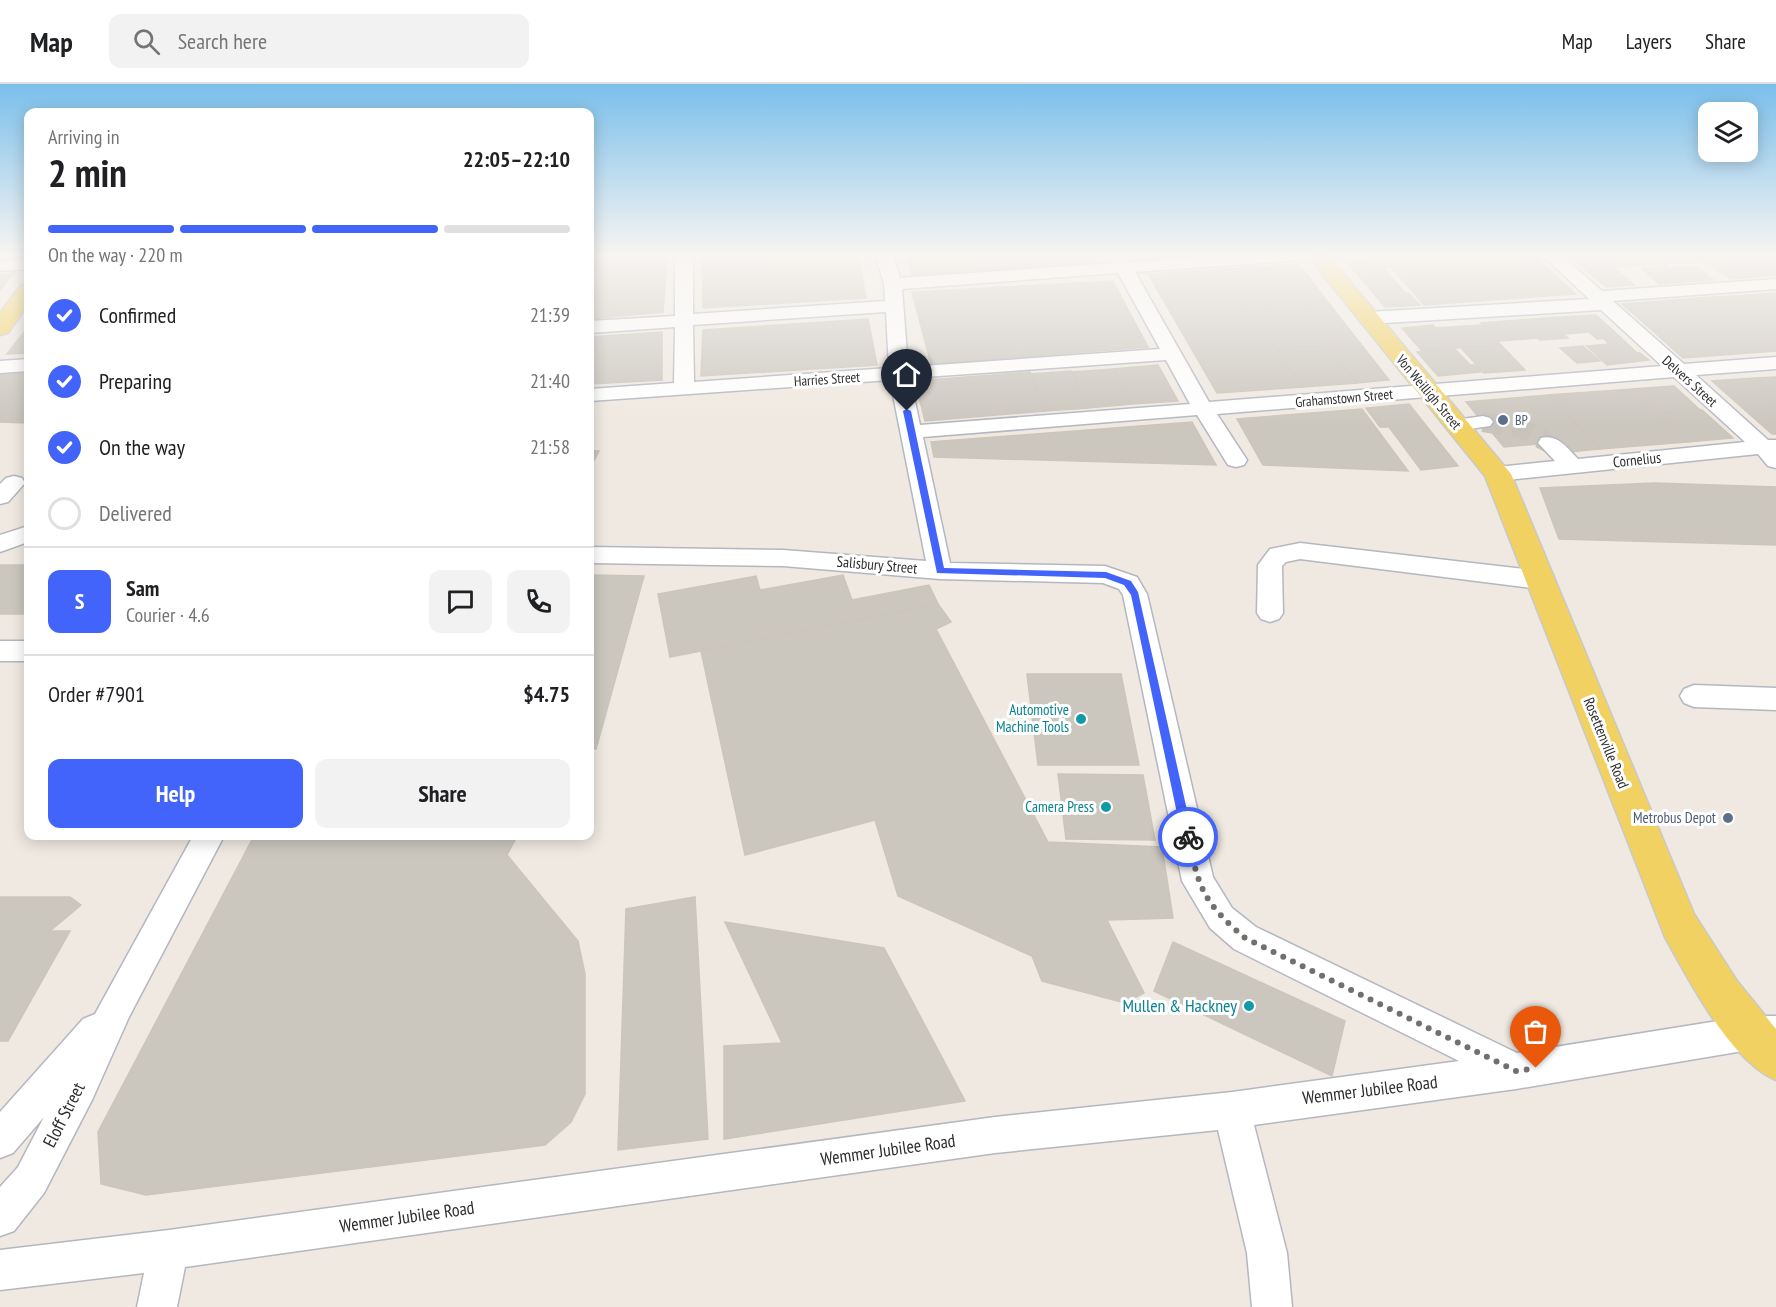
<!DOCTYPE html>
<meta charset="utf-8">
<style>
:root{--surface:#fff;--page:#f2f2f2;--text:#202124;--muted:#757577;--line:#e0e0e0;--accent:#4264fb}
body{margin:0;font-family:"PT Sans Narrow",sans-serif;background:var(--page);color:var(--text);height:100vh;display:flex;flex-direction:column;font-size:22px;white-space:nowrap}
*{box-sizing:border-box;margin:0}
p{font-size:20px;color:var(--muted)}
.icon{flex:none;width:33px;height:33px;fill:none;stroke:currentColor;stroke-width:2;stroke-linecap:round;stroke-linejoin:round}
.map{position:relative;flex:1;overflow:hidden}
.details{position:absolute;left:24px;top:24px;width:570px;height:732px;display:flex;flex-direction:column;background:var(--surface);border-radius:12px;box-shadow:0 3px 15px #0003}
.details>*{flex:none}
.controls{position:absolute;left:1698px;top:18px;display:grid;gap:12px}
.controls a{display:grid;place-items:center;width:60px;height:60px;border-radius:12px;background:var(--surface);box-shadow:0 3px 15px #0003;font-size:30px}
.pin{position:absolute;display:grid;place-items:center;width:51px;height:51px;color:#fff;margin:-62px -26px;border-radius:50% 50% 50% 0;rotate:-45deg;box-shadow:0 0 6px #0007}
.pin .icon{rotate:45deg}
.courier{position:absolute;display:grid;place-items:center;width:60px;height:60px;margin:-30px;border:4px solid #4264fb;border-radius:50%;background:#fff;color:#222;box-shadow:0 2px 8px #0007}
.headline em{font-style:normal;font-weight:700}
.headline div{display:flex;flex-direction:column-reverse}
.headline{display:flex;align-items:center;justify-content:space-between;height:102px;padding:0 24px}
h1{font-size:39px;font-weight:700;line-height:45px}
.bar{display:grid;grid-template-columns:repeat(4,1fr);gap:9px 6px;align-content:center;height:72px;padding:0 24px}
.bar i{height:8px;border-radius:4px;background:var(--line)}
.bar .selected{background:var(--accent)}
.bar p{grid-column:span 4}
.line{display:flex;align-items:center;gap:15px;padding:0 24px;border-top:2px solid var(--line)}
.line div{flex:1}
.round{display:grid;place-items:center;flex:none;width:63px;height:63px;border-radius:12px;background:var(--page)}
ol{padding:0 24px;list-style:none}
li{display:flex;align-items:center;gap:18px;height:66px}
li p{margin-inline-start:auto}
li .icon{padding:6px;border-radius:50%;background:var(--accent);color:#fff;stroke-width:4}
li:last-child{color:var(--muted)}
li i{width:33px;height:33px;border:3px solid var(--line);border-radius:50%}
.primary-button{display:flex;gap:12px;margin-top:auto;padding:12px 24px}
.primary-button a{flex:1;height:69px;border-radius:12px;background:var(--accent);color:#fff;font-size:24px;font-weight:700;line-height:69px;text-align:center}
.primary-button a+a{background:var(--page);color:var(--text)}
header{display:flex;align-items:center;gap:36px;box-sizing:border-box;height:84px;padding:0 30px;background:var(--surface);border-bottom:2px solid var(--line)}
header strong{font-size:28px}
nav{display:flex;gap:33px;margin-inline-start:auto;font-size:21px}
.search{width:420px;height:54px;background:var(--page);display:flex;align-items:center;gap:15px;box-sizing:border-box;padding:0 21px;border-radius:12px;color:var(--muted);font-size:22px}
.map>svg:first-child{display:block}
.building{fill:#cbc7bf;stroke:#cbc5ba;stroke-width:1.5}
.lines{fill:none;stroke-linecap:round;stroke-linejoin:round}
.minor-tunnel{stroke:#c8c4bd;stroke-width:20;stroke-dasharray:20 10;stroke-linecap:butt}
.minor-casing{stroke:#b4b7c1;stroke-width:3}
.major-casing{stroke:#c9c9c9;stroke-width:3}
.minor{fill:#fff;fill-rule:evenodd}
.major{fill:#f2d163;fill-rule:evenodd}
.route{fill:#4264fb}
.done{stroke:#726f6d;stroke-width:6;stroke-dasharray:0 10.8}
.service-dot{fill:#5c6f8a;stroke:#fff;stroke-width:2}
.culture-dot{fill:#0f9aa8;stroke:#fff;stroke-width:2}
.labels{text-anchor:middle;stroke-width:6;stroke-linejoin:round;paint-order:stroke}
.far-street-label{font-size:14px;fill:#2e2e2e;stroke:#fff}
.far-service-label{font-size:14px;fill:#4e5e75;stroke:#fff;text-anchor:start}
.street-label{font-size:15px;fill:#2e2e2e;stroke:#fff}
.culture-label{font-size:15px;fill:#0d838f;stroke:#fff;text-anchor:end}
.service-label{font-size:15px;fill:#4e5e75;stroke:#fff;text-anchor:end}
.near-culture-label{font-size:18px;fill:#0d838f;stroke:#fff;text-anchor:end}
.near-street-label{font-size:18px;fill:#2e2e2e;stroke:#fff}
</style>
<header>
<strong>Map</strong>
<div class="search"><svg class="icon" aria-label="search" viewBox="0 0 24 24"><circle cx="10" cy="10" r="6"/><path d="M15 15l6 6"/></svg>Search here</div>
<nav><a>Map</a><a>Layers</a><a>Share</a></nav>
</header>
<div class="map">
<svg width="1776" height="1223" viewBox="0 0 1776 1223">
<rect width="100%" height="100%" fill="#efe9e1"/>
<g class="building">
<polygon points="591,170 668,170 666,190 590,195"/>
<polygon points="702,170 858,170 866,214 703,224"/>
<polygon points="907,170 1095,170 1098,180 912,191"/>
<polygon points="1463,170 1532,170 1576,210 1424,221 1384,175"/>
<polygon points="1585,170 1762,170 1776,180 1776,191 1730,195 1707,177 1665,180 1669,184 1695,182 1713,196 1659,200 1642,185 1663,184 1659,180 1613,183 1634,201 1606,203 1569,171"/>
<polygon points="1384,175 1390,183 1383,184 1395,197 1365,199 1347,178"/>
<polygon points="1299,180 1331,222 1252,227 1224,185"/>
<polygon points="1224,185 1252,227 1173,233 1148,190"/>
<polygon points="14,189 0,206 0,190"/>
<polygon points="666,190 663,228 590,235 590,195"/>
<polygon points="1113,197 1148,263 931,280 912,208"/>
<polygon points="1395,197 1405,209 1375,211 1365,199"/>
<polygon points="1405,209 1409,209 1420,221 1385,223 1375,211"/>
<polygon points="1776,209 1776,244 1735,212"/>
<polygon points="1735,212 1776,244 1776,267 1763,268 1697,214"/>
<polygon points="1697,214 1729,240 1652,246 1622,220"/>
<polygon points="1331,222 1360,259 1277,265 1252,227"/>
<polygon points="1252,227 1277,265 1303,303 1217,309 1173,233"/>
<polygon points="1596,231 1620,253 1597,255 1589,248 1565,250 1547,234"/>
<polygon points="1547,234 1568,254 1540,256 1520,236"/>
<polygon points="868,235 877,281 701,292 703,246"/>
<polygon points="1520,236 1538,254 1498,257 1481,239"/>
<polygon points="1729,240 1763,268 1683,274 1652,246"/>
<polygon points="1433,241 1453,264 1422,267 1402,244"/>
<polygon points="1482,241 1501,261 1453,264 1436,244"/>
<polygon points="28,243 28,269 7,270"/>
<polygon points="662,248 662,296 590,300 590,253"/>
<polygon points="1620,253 1637,269 1640,269 1649,276 1607,281 1587,262 1609,260 1603,254"/>
<polygon points="1360,259 1389,296 1357,299 1329,261"/>
<polygon points="1329,261 1357,299 1303,303 1277,265"/>
<polygon points="1501,261 1525,286 1484,289 1461,264"/>
<polygon points="1583,262 1600,277 1577,279 1560,264"/>
<polygon points="1455,265 1470,281 1475,281 1481,288 1438,292 1417,268"/>
<polygon points="1158,281 1178,317 1131,320 1114,285"/>
<polygon points="1114,285 1131,320 1088,324 1072,288"/>
<polygon points="1071,287 1088,324 1045,327 1031,290"/>
<polygon points="1030,288 1045,327 925,337 915,297"/>
<polygon points="28,289 28,339 0,338 0,291"/>
<polygon points="1776,293 1776,311 1756,294"/>
<polygon points="1756,294 1776,311 1776,350 1772,350 1712,297"/>
<polygon points="1674,302 1700,326 1658,329 1633,305"/>
<polygon points="1633,305 1688,358 1600,365 1549,311"/>
<polygon points="1549,311 1600,365 1569,368 1561,358 1504,363 1466,318"/>
<polygon points="1409,320 1458,382 1421,386 1389,343 1380,343 1366,324"/>
<polygon points="1362,325 1408,387 1263,381 1237,335"/>
<polygon points="1700,326 1702,326 1733,354 1688,358 1658,329"/>
<polygon points="1192,338 1216,381 934,373 931,358"/>
<polygon points="590,366 599,367 590,384"/>
<polygon points="1655,399 1776,403 1776,461 1559,455 1540,404"/>
<rect x="0" y="481" width="28" height="49"/>
<polygon points="590,491 644,492 596,665 590,665"/>
<polygon points="843,491 852,516 929,501 938,520 670,573 658,510 756,492 760,506"/>
<polygon points="938,520 951,538 936,545 1048,758 1162,763 1173,834 1107,836 1144,909 1125,919 1042,897 1032,872 898,812 875,736 745,771 701,567"/>
<polygon points="1027,590 1121,590 1139,681 1038,681"/>
<polygon points="1058,690 1143,691 1155,756 1066,755"/>
<polygon points="254,752 517,752 507,771 578,857 585,890 585,1010 571,1038 545,1061 146,1111 101,1100 98,1048"/>
<polygon points="0,813 70,813 81,821 50,847 70,847 8,957 0,957"/>
<polygon points="695,813 708,1055 618,1066 626,825"/>
<polygon points="725,838 884,864 965,1017 724,1055 724,962 782,959"/>
<polygon points="1173,858 1345,937 1332,992 1154,907"/>
</g>
<g class="lines">
<polyline class="minor-tunnel" points="1483,338 1522,344 1549,359"/>
<g class="minor-casing">
<g id="minor">
<path d="M 675,170 L 693,170 L 693,230 L 885,217 L 884,200 L 875,170 L 893,170 L 900,194 L 1113,179 L 1109,170 L 1125,170 L 1130,178 L 1243,170 L 1325,170 L 1322,174 L 1316,175 L 1135,188 L 1209,318 L 1662,282 L 1601,226 L 1368,240 L 1361,238 L 1359,234 L 1361,230 L 1368,228 L 1589,215 L 1541,170 L 1560,170 L 1602,207 L 1776,195 L 1776,205 L 1613,217 L 1684,280 L 1776,273 L 1776,285 L 1696,291 L 1768,356 L 1776,356 L 1776,384 L 1768,382 L 1758,370 L 1498,397 L 1490,395 L 1487,390 L 1490,385 L 1498,383 L 1555,377 L 1538,359 L 1541,354 C 1558,350 1567,364 1578,375 L 1745,358 L 1674,293 L 1217,330 L 1247,376 L 1244,381 L 1236,383 L 1228,381 L 1197,331 L 923,353 L 950,479 L 1105,482 L 1137,493 L 1147,510 L 1213,793 L 1232,824 L 1256,843 L 1517,969 L 1749,932 L 1776,932 L 1776,966 L 1749,966 L 1516,1005 L 1254,1041 L 1287,1169 L 1292,1223 L 1252,1223 L 1247,1169 L 1218,1046 L 995,1069 L 185,1183 L 177,1223 L 137,1223 L 144,1189 L 0,1206 L 0,1166 L 169,1146 L 995,1033 L 1232,1008 L 1459,977 L 1234,865 L 1210,844 L 1182,797 L 1123,511 L 1119,505 L 1103,499 L 940,495 L 783,482 L 590,479 L 590,463 L 783,466 L 926,477 L 890,296 L 590,317 L 590,305 L 674,299 L 675,243 L 590,249 L 590,237 L 675,232 ZM 1118,189 L 1160,265 L 908,283 L 902,205 ZM 886,228 L 889,284 L 694,298 L 693,241 ZM 1166,276 L 1190,320 L 920,341 L 910,294 Z"/>
<polygon points="28,175 28,185 0,187 0,177"/>
<polygon points="28,275 28,287 0,289 0,277"/>
<polygon points="1483,332 1490,334 1493,338 1490,342 1456,347 1449,345 1446,341 1449,337"/>
<polygon points="14,392 22,394 25,399 8,418 0,420 0,400 6,394"/>
<polygon points="28,442 28,458 0,468 0,451"/>
<polygon points="1300,459 1540,487 1549,490 1552,496 1549,502 1540,505 1300,475 1286,478 1282,482 1283,529 1279,535 1270,538 1261,535 1257,529 1258,481 1270,465"/>
<rect x="0" y="557" width="28" height="20"/>
<polygon points="1694,601 1776,604 1776,626 1694,623 1684,619 1680,612 1684,605"/>
<polygon points="193,752 224,752 129,933 92,1016 44,1109 14,1147 0,1152 0,1103 18,1083 44,1033 13,1069 0,1074 0,1028 83,935 95,930"/>
</g>
</g>
<g class="major-casing">
<g id="major">
<path d="M 1306,170 L 1327,170 L 1511,390 L 1694,830 L 1737,897 L 1776,945 L 1776,996 C 1731,978 1688,895 1665,853 L 1485,392 Z"/>
<polygon points="28,200 28,221 8,249 0,251 0,229 20,202"/>
</g>
</g>
<use href="#minor" class="minor"/>
<use href="#major" class="major"/>
</g>
<linearGradient id="sky" x2="0" y2="1"><stop stop-color="#7abfeb"/><stop offset="0.5" stop-color="#f8f5f2"/><stop offset="1" stop-color="#f8f5f2" stop-opacity="0"/></linearGradient>
<rect width="1776" height="341" fill="url(#sky)"/>
<polygon class="route" points="907,325 911,327 944,484 1106,488 1131,497 1138,508 1193,753 1192,756 1188,757 1182,753 1131,511 1124,501 1105,494 937,489 903,327"/>
<g class="lines">
<path class="done" d="M 1188,753 C 1199,805 1203,818 1245,854 L 1516,987 L 1536,984"/>
</g>
<g class="service-dot">
<circle cx="1503" cy="336" r="6"/>
<circle cx="1728" cy="734" r="6"/>
</g>
<g class="culture-dot">
<circle cx="1081" cy="635" r="6"/>
<circle cx="1106" cy="723" r="6"/>
<circle cx="1249" cy="922" r="6"/>
</g>
<g class="labels">
<g class="far-street-label">
<text transform="translate(827 295) rotate(-4)" y="5">Harries Street</text>
<text transform="translate(1690 297) rotate(42)" y="5">Delvers Street</text>
<text transform="translate(1429 308) rotate(50)" y="5">Von Weilligh Street</text>
<text transform="translate(1344 314) rotate(-5)" y="5">Grahamstown Street</text>
</g>
<g class="far-service-label">
<text x="1515" y="341">BP</text>
</g>
<g class="street-label">
<text transform="translate(1637 376) rotate(-6)" y="5">Cornelius</text>
<text transform="translate(877 481) rotate(5)" y="5">Salisbury Street</text>
<text transform="translate(1606 659) rotate(68)" y="5">Rosettenville Road</text>
</g>
<g class="culture-label">
<text x="1069" y="631">Automotive<tspan x="1069" dy="17">Machine Tools</tspan></text>
<text x="1094" y="728">Camera Press</text>
</g>
<g class="service-label">
<text x="1716" y="739">Metrobus Depot</text>
</g>
<g class="near-culture-label">
<text x="1237" y="928">Mullen &amp; Hackney</text>
</g>
<g class="near-street-label">
<text transform="translate(1370 1006) rotate(-7)" y="6">Wemmer Jubilee Road</text>
<text transform="translate(64 1031) rotate(-63)" y="6">Eloff Street</text>
<text transform="translate(888 1066) rotate(-8)" y="6">Wemmer Jubilee Road</text>
<text transform="translate(407 1133) rotate(-8)" y="6">Wemmer Jubilee Road</text>
</g>
</g>
</svg>
<div class="controls">
<a><svg class="icon" aria-label="layers" viewBox="0 0 24 24"><path d="M12 4l9 5-9 5-9-5zM3 14l9 5 9-5"/></svg></a>
</div>
<div class="pin" style="left:1536px;top:984px;background:#ea580c"><svg class="icon" aria-label="bag" viewBox="0 0 24 24"><path d="M5 8h14l-1 12H6zM9 8a3 3 0 0 1 6 0"/></svg></div>
<div class="pin" style="left:907px;top:327px;background:#1f2937"><svg class="icon" aria-label="home" viewBox="0 0 24 24"><path d="M3 11l9-7 9 7M6 9v11h12V9"/></svg></div>
<div class="courier" style="left:1188px;top:753px"><svg class="icon" aria-label="bike" viewBox="0 0 24 24"><circle cx="6" cy="16" r="4"/><circle cx="18" cy="16" r="4"/><path d="M6 16l4-8h5l3 8M10 8l3 8H6M13 5h3"/></svg></div>
<section class="details">
<div class="headline"><div><h1>2 min</h1><p>Arriving in</p></div><em>22:05–22:10</em></div>
<div class="bar"><i class="selected"></i><i class="selected"></i><i class="selected"></i><i></i><p>On the way · 220 m</p></div>
<ol>
<li><svg class="icon" aria-label="check" viewBox="0 0 24 24"><path d="M5 12l5 5 9-10"/></svg>Confirmed<p>21:39</p></li>
<li><svg class="icon" aria-label="check" viewBox="0 0 24 24"><path d="M5 12l5 5 9-10"/></svg>Preparing<p>21:40</p></li>
<li><svg class="icon" aria-label="check" viewBox="0 0 24 24"><path d="M5 12l5 5 9-10"/></svg>On the way<p>21:58</p></li>
<li><i></i>Delivered</li>
</ol>
<div class="line" style="height:108px"><b class="round" style="background:var(--accent);color:#fff">S</b><div><b>Sam</b><p>Courier · 4.6</p></div><a class="round"><svg class="icon" aria-label="chat" viewBox="0 0 24 24"><path d="M4 5h16v11H9l-5 4z"/></svg></a><a class="round"><svg class="icon" aria-label="phone" viewBox="0 0 24 24"><path d="M5 4h4l2 5-3 2q2 4 5 5l2-3 5 2v4C11 20 4 13 5 4z"/></svg></a></div>
<div class="line" style="height:78px"><div>Order #7901</div><b>$4.75</b></div>
<div class="primary-button"><a>Help</a><a>Share</a></div>
</section>
</div>
